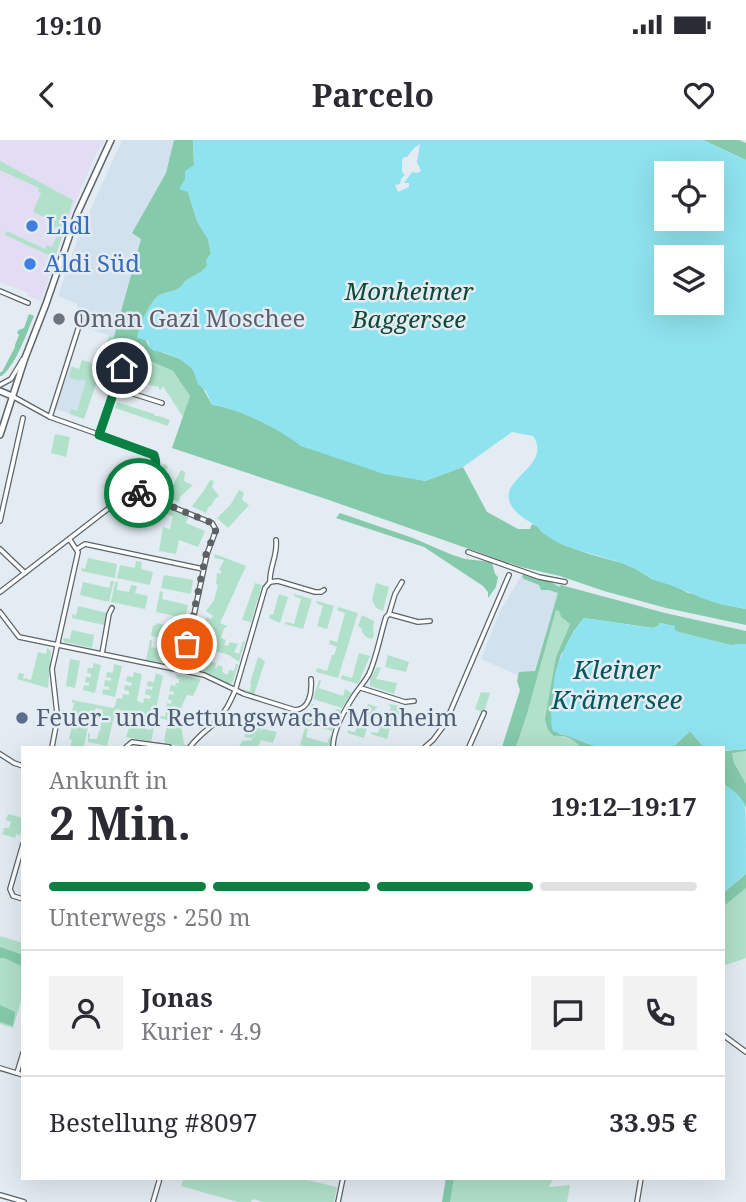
<!DOCTYPE html>
<html lang="de">
<meta charset="utf-8">
<style>
:root{--surface:#fff;--page:#f2f2f3;--text:#2b2b33;--muted:#7c7c81;--line:#e1e1e2;--accent:#0b8043}
body{margin:0;font-family:"Noto Serif",serif;background:var(--page);color:var(--text);height:100vh;display:flex;flex-direction:column;font-size:26px;white-space:nowrap}
*{box-sizing:border-box;margin:0}
p{font-size:23px;color:var(--muted)}
.icon{flex:none;width:38px;height:38px;fill:none;stroke:currentColor;stroke-width:2;stroke-linecap:round;stroke-linejoin:round}
.map{position:relative;flex:1;overflow:hidden}
.details{position:absolute;left:21px;top:606px;width:704px;height:434px;display:flex;flex-direction:column;background:var(--surface);border-radius:0px;box-shadow:0 7px 28px #0002}
.details>*{flex:none}
.controls{position:absolute;left:654px;top:21px;display:grid;gap:14px}
.controls a{display:grid;place-items:center;width:70px;height:70px;border-radius:0px;background:var(--surface);box-shadow:0 7px 28px #0002;font-size:35px}
.pin{position:absolute;display:grid;place-items:center;width:60px;height:60px;color:#fff;margin:-30px;border:4px solid #fff;border-radius:50%;box-shadow:0 2px 7px #0007}
.courier{position:absolute;display:grid;place-items:center;width:70px;height:70px;margin:-35px;border:5px solid #0b8043;border-radius:50%;background:#fff;color:#222;box-shadow:0 2px 9px #0007}
.headline em{font-style:normal;font-weight:700}
.headline div{display:flex;flex-direction:column-reverse}
.headline{display:flex;align-items:center;justify-content:space-between;height:119px;padding:0 28px}
h1{font-size:46px;font-weight:700;line-height:52px}
.bar{display:grid;grid-template-columns:repeat(4,1fr);gap:10px 7px;align-content:center;height:84px;padding:0 28px}
.bar i{height:9px;border-radius:5px;background:var(--line)}
.bar .selected{background:var(--accent)}
.bar p{grid-column:span 4}
.line{display:flex;align-items:center;gap:18px;padding:0 28px;border-top:2px solid var(--line)}
.line div{flex:1}
.round{display:grid;place-items:center;flex:none;width:74px;height:74px;border-radius:0px;background:var(--page)}
.status{display:flex;justify-content:space-between;align-items:center;height:49px;padding:0 35px;background:var(--surface);direction:ltr}
.status svg{height:19px;fill:currentColor}
header{display:flex;justify-content:space-between;align-items:center;height:91px;padding:0 28px;background:var(--surface);font-size:32px;font-weight:700}
.map>svg:first-child{display:block}
.commercial{fill:#e2ddf3}
.built{fill:#d2e1ee}
.green{fill:#b1e1ca}
.forest{fill:#85caab}
.water{fill:#8fe3ee;fill-rule:evenodd}
.lines{fill:none;stroke-linecap:round;stroke-linejoin:round}
.street-casing{stroke:#5c646a;stroke-width:6}
.secondary-casing{stroke:#5c646a;stroke-width:8}
.street{stroke:#fff;stroke-width:3.5}
.secondary{stroke:#fff;stroke-width:5}
.done{stroke:#5c6165;stroke-width:7;stroke-dasharray:0 12.6}
.route{stroke:#0b8043;stroke-width:9}
.shop-dot{fill:#3f7fe0;stroke:#e3ecf3;stroke-width:2.5}
.worship-dot{fill:#6b7280;stroke:#e3ecf3;stroke-width:2.5}
.service-dot{fill:#5c6f8a;stroke:#e3ecf3;stroke-width:2.5}
.labels{text-anchor:middle;stroke-width:5;stroke-linejoin:round;paint-order:stroke}
.shop-label{font-size:24px;fill:#366cbe;stroke:#e3ecf3;text-anchor:start}
.park-label{font-size:24px;font-style:italic;fill:#0f4834;stroke:#e3ecf3}
.worship-label{font-size:24px;fill:#5b616d;stroke:#e3ecf3;text-anchor:start}
.service-label{font-size:24px;fill:#4e5e75;stroke:#e3ecf3;text-anchor:start}
.water-label{font-size:26px;font-style:italic;fill:#09565e;stroke:#e3ecf3}
</style>
<div class="status"><b>19:10</b><svg viewBox="0 0 49 12"><path d="M0 12V9h3v3zM5 12V6h3v6zM10 12V3h3v9zM15 12V0h3v12zM26 1h20v11H26zM47 4h2v5h-2z"/></svg></div>
<header><svg class="icon" aria-label="back" viewBox="0 0 24 24"><path d="M15 5l-7 7 7 7"/></svg>Parcelo<svg class="icon" aria-label="heart" viewBox="0 0 24 24"><path d="M12 20l-8-8c-3-5 5-10 8-4 3-6 11-1 8 4z"/></svg></header>
<div class="map">
<svg width="746" height="1062" viewBox="0 0 746 1062">
<rect width="100%" height="100%" fill="#e3ecf3"/>
<polygon class="commercial" points="0,0 105,0 97,12 71,72 41,161 27,156 28,153 0,142"/>
<g class="built">
<polygon points="122,0 174,0 166,33 132,93 141,98 114,197 83,187 77,164 58,156 78,97"/>
<polygon points="82,220 99,226 82,278 56,269 70,226 79,229"/>
<polygon points="524,431 561,445 531,541 481,519 499,473"/>
</g>
<g class="green">
<polygon points="0,21 73,60 55,118 5,95 7,91 45,109 47,105 52,107 60,89 50,84 51,80 33,72 41,53 38,51 39,48 0,30"/>
<polygon points="109,196 114,197 112,204 173,231 190,256 183,277 163,246 161,250 159,249 159,247 149,245 147,242 145,243 137,240 137,238 134,237 132,239 122,234 124,227 106,215 84,279 70,274 71,269 77,271 86,241 81,239 80,241 69,237 72,227 79,229 82,220 99,225"/>
<path d="M 117,262 L 154,274 L 155,276 C 161,276 164,278 170,280 L 168,286 L 115,268 Z"/>
<polygon points="55,294 70,297 66,317 51,313"/>
<path d="M 165,324 L 168,327 L 165,332 L 165,334 L 152,347 L 150,355 L 144,353 L 143,349 C 148,339 156,339 159,325 Z"/>
<polygon points="181,330 185,332 184,341 193,345 180,357 179,362 163,356 173,345"/>
<polygon points="210,340 214,341 212,347 219,356 215,359 211,366 209,366 206,373 193,367 192,366 203,352"/>
<polygon points="239,350 244,353 242,360 249,365 228,388 217,378 231,364"/>
<polygon points="165,367 189,376 186,383 205,391 198,407 179,400 176,414 159,411 163,387 170,389 173,376 164,374"/>
<polygon points="215,414 246,426 220,483 227,486 226,488 224,488 221,498 226,500 224,505 228,506 230,502 238,504 234,512 239,514 243,501 245,501 239,522 229,515 208,509 207,510 213,513 210,521 216,523 215,528 217,528 218,525 223,527 222,531 225,534 228,534 229,530 234,531 236,524 238,524 233,542 229,544 198,531 200,524 192,523 190,529 187,526 192,501 195,503 193,506 195,508 190,518 194,521 199,510 203,513 205,506 196,500 200,495 206,500 208,497 202,492 205,487 208,489 211,486 204,482 207,477 211,479 213,476 206,471 214,460 218,445 216,444 217,433 221,434 221,431 219,430 224,420 214,418"/>
<polygon points="88,418 117,424 115,438 81,431 82,428 85,429"/>
<polygon points="136,421 142,422 141,429 153,432 150,445 117,438 120,425 135,428"/>
<polygon points="164,435 193,440 191,454 161,448"/>
<polygon points="111,441 114,441 109,462 80,455 83,442 109,448"/>
<polygon points="115,442 118,442 117,450 129,452 131,445 137,446 135,453 148,456 145,469 111,462"/>
<polygon points="255,443 262,445 251,482 242,480"/>
<polygon points="376,443 389,447 383,471 376,468 372,460"/>
<polygon points="160,451 163,452 162,459 188,465 185,478 156,472"/>
<polygon points="279,454 288,457 280,483 269,478 270,474 273,475"/>
<polygon points="294,454 312,459 303,489 285,484 286,482 294,484 301,459 294,456"/>
<polygon points="317,461 334,466 327,489 317,486 323,466 316,463"/>
<polygon points="78,466 107,473 104,485 72,478 72,474 76,475"/>
<polygon points="338,467 358,473 338,538 316,532 317,528 327,531 332,515 334,515 337,507 329,504 330,500 337,502 345,473 337,470"/>
<polygon points="556,469 559,471 561,477 570,484 556,517 561,596 575,601 580,607 516,607 527,574"/>
<path d="M 362,475 L 374,481 L 373,490 L 374,496 L 372,499 C 367,498 362,495 362,489 L 358,486 Z"/>
<polygon points="156,483 183,489 181,498 185,499 184,503 151,496 153,485 156,485"/>
<polygon points="72,490 94,495 92,508 64,502 63,498 70,499"/>
<polygon points="150,500 152,500 151,507 178,513 176,522 182,523 180,526 146,520"/>
<polygon points="47,507 51,512 48,548 17,539 19,533 24,534 23,538 31,540 38,512 46,514"/>
<polygon points="359,513 370,516 358,544 341,539 342,535 352,538"/>
<polygon points="388,515 409,522 406,532 385,527"/>
<polygon points="258,517 265,521 254,555 242,551 242,549 250,551 251,544 250,543"/>
<polygon points="70,519 80,521 75,548 66,546"/>
<polygon points="93,523 101,525 95,553 83,550 84,545 89,546 89,543 85,542 86,537 91,537 91,534 87,533 88,528 93,528"/>
<polygon points="114,524 122,526 115,557 102,554 103,549 109,550 109,547 104,546 105,540 111,541 111,538 106,537 107,532 113,533"/>
<polygon points="377,527 381,528 376,539 397,543 394,554 370,546 370,539"/>
<polygon points="134,532 142,534 137,561 143,563 144,558 150,559 151,556 145,554 146,549 152,550 153,547 147,546 148,541 154,542 156,533 163,536 155,574 165,577 166,572 170,573 170,570 166,568 167,563 171,564 172,561 168,559 169,554 173,555 174,552 169,551 171,545 175,546 176,543 179,543 179,539 176,538 177,534 201,539 193,556 187,555 175,581 182,581 181,584 184,604 185,605 188,605 186,607 168,604 162,604 166,603 164,601 168,580 116,569 107,606 88,602 88,593 90,594 89,599 97,599 99,591 100,591 103,570 96,568 94,573 91,572 84,607 70,607 72,600 69,599 73,581 70,580 70,578 73,579 73,577 71,576 74,563 72,562 72,560 113,568 115,566 117,558 122,559 123,554 129,555 129,551 124,550 125,545 131,546 132,543 126,541 127,536 133,537"/>
<polygon points="319,540 321,540 319,548 343,556 345,549 352,553 342,568 313,559"/>
<polygon points="481,552 490,553 484,573 475,569"/>
<polygon points="312,564 314,564 312,572 332,578 336,569 341,570 332,591 306,583"/>
<polygon points="368,564 378,567 371,574 364,598 347,593 348,590 352,592 355,592 360,575 362,575 365,567 367,568"/>
<polygon points="388,564 401,566 396,585 391,584 387,599 371,594 371,592 378,593 382,581 384,582 387,574 389,574 391,567"/>
<polygon points="152,583 155,583 151,602 126,597 130,585 151,590"/>
<polygon points="254,584 262,586 263,588 258,591 264,589 277,592 273,603 261,600 258,607 239,607 242,601 251,600 257,593 252,598 244,597 247,587"/>
<polygon points="305,588 308,589 306,597 327,603 330,596 331,596 330,607 309,607 300,605"/>
<polygon points="746,611 746,644 734,623 732,612"/>
<polygon points="8,674 23,678 23,687 20,695 16,694 15,698 2,694 4,688 9,688 11,682 6,680"/>
<polygon points="746,748 746,818 723,826 723,767"/>
<polygon points="0,796 23,803 23,854 13,888 0,884"/>
<polygon points="184,1038 299,1038 337,1047 334,1062 263,1062 253,1059 251,1062 238,1062 181,1046"/>
<polygon points="454,1038 554,1038 549,1047 570,1045 567,1062 450,1062"/>
</g>
<g class="forest">
<path d="M 174,0 L 193,0 L 194,25 L 188,52 L 197,81 L 208,99 L 211,113 L 207,126 L 201,132 L 185,141 C 178,155 166,149 156,158 C 148,166 145,179 139,188 L 150,208 L 180,219 L 192,228 L 212,265 C 237,267 282,290 301,306 L 425,341 L 463,327 L 487,372 L 518,389 L 530,389 L 532,384 L 537,386 L 542,392 L 561,404 L 589,414 L 622,423 L 636,429 L 652,439 L 675,446 L 688,453 L 700,455 L 721,464 L 746,469 L 746,485 L 666,468 L 604,451 L 560,436 L 521,427 L 323,358 L 172,308 L 190,256 L 173,231 L 112,204 L 141,99 L 132,93 L 166,33 Z"/>
<polygon points="703,0 739,0 746,3 746,20"/>
<path d="M 29,174 L 34,176 C 25,196 18,221 2,236 L 0,236 L 0,232 L 2,232 L 15,207 L 15,205 L 19,195 L 17,192 L 19,190 L 24,188 Z"/>
<polygon points="340,373 413,398 450,414 465,419 492,422 495,434 498,437 496,447 488,458 488,452 483,446 424,407 336,378"/>
<path d="M 524,433 L 549,441 L 559,447 L 561,445 L 665,473 L 746,491 L 746,504 L 730,505 L 678,492 L 675,490 L 674,486 L 660,483 L 658,486 L 653,488 L 584,478 L 573,492 L 566,509 L 561,514 L 554,541 L 554,555 L 551,574 L 559,594 C 575,596 587,606 603,607 L 580,607 C 574,599 565,595 554,596 L 548,590 L 545,579 L 556,517 L 570,484 L 561,477 L 559,471 L 556,470 L 527,574 L 516,607 L 502,607 L 520,550 L 517,541 L 519,532 L 535,531 L 558,453 L 549,450 L 541,450 L 539,445 L 524,439 L 522,437 Z"/>
<polygon points="690,591 702,605 708,607 673,607"/>
<polygon points="746,609 746,611 732,613 734,623 746,644 746,667 740,658 725,645 723,646 723,611"/>
<polygon points="746,734 746,748 723,767 723,753"/>
<polygon points="0,807 23,815 23,827 5,818 0,818"/>
<polygon points="0,865 15,872 13,886 0,882"/>
<polygon points="446,1038 454,1038 450,1062 442,1062"/>
</g>
<g class="water">
<path d="M 193,0 L 703,0 L 746,20 L 746,469 C 737,467 729,466 720,464 C 704,460 690,452 675,447 C 669,444 662,443 655,440 C 644,435 634,427 622,423 C 602,416 581,412 561,404 C 555,401 548,397 543,393 C 537,388 542,390 535,385 C 525,379 513,373 509,360 C 503,338 552,324 533,296 L 512,292 L 463,327 L 425,341 L 384,334 L 301,306 C 282,290 236,267 212,265 L 206,251 L 198,244 L 192,228 L 180,219 L 163,212 L 154,211 L 150,208 L 148,201 L 137,198 C 139,186 150,159 162,154 C 172,150 180,152 185,141 L 201,132 L 207,126 L 206,120 L 211,113 L 208,99 L 197,81 L 188,52 L 179,49 L 185,39 L 185,31 L 194,25 ZM 420,4 L 417,22 L 421,31 L 417,33 L 412,32 L 404,43 L 409,43 L 409,47 L 398,52 L 395,45 L 400,44 L 401,39 L 405,35 L 402,32 L 402,20 L 404,17 L 407,17 L 414,8 ZM 667,33 L 712,33 L 712,79 L 667,79 ZM 667,117 L 712,117 L 712,163 L 667,163 Z"/>
<path d="M 584,478 L 652,488 L 658,486 L 660,483 L 675,486 L 675,490 L 678,492 L 730,505 L 746,504 L 746,609 L 724,611 L 723,611 L 723,607 L 708,607 L 702,605 L 690,591 L 673,607 L 595,606 L 553,591 C 549,580 553,569 554,558 C 554,553 553,547 554,542 C 556,522 571,492 584,478 Z"/>
<path d="M 724,645 C 733,649 741,656 745,665 C 746,676 746,719 746,734 L 723,753 L 723,646 Z"/>
</g>
<g class="lines">
<g class="street-casing">
<g id="street">
<polyline points="0,151 28,163"/>
<polyline points="0,245 11,239 23,219"/>
<polyline points="115,248 122,228"/>
<polyline points="50,277 79,186 79,176"/>
<polyline points="99,295 115,248 162,263"/>
<polyline points="135,349 138,353 212,383 216,390 207,414 182,531"/>
<polyline points="0,381 23,278"/>
<polyline points="0,409 25,433"/>
<polyline points="77,409 85,404 203,429"/>
<polyline points="468,412 539,437 565,442"/>
<polyline points="270,442 278,441 315,452 321,452 324,450"/>
<polyline points="0,452 152,335 157,322 154,315 148,312 50,277 12,256"/>
<path d="M 0,472 L 19,497 L 204,535 L 244,554 L 295,570 C 310,569 312,552 311,539"/>
<polyline points="389,474 418,482 430,481"/>
<polyline points="102,514 109,474 112,468"/>
<polyline points="361,548 405,562 414,561"/>
<polyline points="52,607 56,586 57,573 52,529 78,412 70,400"/>
<polyline points="126,607 132,602 169,607"/>
<path d="M 190,607 C 197,597 207,590 216,582 C 225,573 230,562 235,551 L 265,448 L 270,442 C 269,428 278,415 276,400"/>
<path d="M 333,607 C 333,590 344,571 353,557 C 358,549 364,543 369,534 C 377,516 380,496 386,477 L 389,474 L 395,454 L 402,442"/>
<polyline points="425,607 433,600 445,584 509,435"/>
<polyline points="469,607 484,573"/>
<polyline points="0,614 14,623 23,626"/>
<polyline points="23,704 10,749 13,756 23,759"/>
<polyline points="723,895 746,912"/>
<polyline points="0,928 23,935"/>
<polyline points="17,933 23,913"/>
<polyline points="0,1055 24,1062"/>
<polyline points="153,1062 160,1038"/>
<polyline points="338,1062 343,1038"/>
<polyline points="637,1062 641,1038"/>
</g>
</g>
<g class="secondary-casing">
<g id="secondary">
<polyline points="0,251 12,256"/>
<polyline points="0,295 25,218 46,164 77,74 111,0"/>
</g>
</g>
<use href="#street" class="street"/>
<use href="#secondary" class="secondary"/>
</g>
<g class="lines">
<polyline class="done" points="139,353 212,383 216,390 206,414 187,504"/>
<path class="route" d="M 122,228 L 99,295 L 154,315 C 161,332 147,340 135,349 L 139,353"/>
</g>
<g class="shop-dot">
<circle cx="32" cy="86" r="7"/>
<circle cx="30" cy="124" r="7"/>
</g>
<circle class="worship-dot" cx="59" cy="179" r="7"/>
<circle class="service-dot" cx="22" cy="578" r="7"/>
<g class="labels">
<g class="shop-label">
<text x="46" y="94">Lidl</text>
<text x="44" y="132">Aldi Süd</text>
</g>
<g class="park-label">
<text x="409" y="160">Monheimer<tspan x="409" dy="28">Baggersee</tspan></text>
</g>
<g class="worship-label">
<text x="73" y="187">Oman Gazi Moschee</text>
</g>
<g class="service-label">
<text x="36" y="586">Feuer- und Rettungswache Monheim</text>
</g>
<g class="water-label">
<text x="617" y="539">Kleiner<tspan x="617" dy="30">Krämersee</tspan></text>
</g>
</g>
</svg>
<div class="controls">
<a><svg class="icon" aria-label="locate" viewBox="0 0 24 24"><circle cx="12" cy="12" r="6"/><path d="M12 2v4M12 18v4M2 12h4M18 12h4"/></svg></a>
<a><svg class="icon" aria-label="layers" viewBox="0 0 24 24"><path d="M12 4l9 5-9 5-9-5zM3 14l9 5 9-5"/></svg></a>
</div>
<div class="pin" style="left:187px;top:504px;background:#ea580c"><svg class="icon" aria-label="bag" viewBox="0 0 24 24"><path d="M5 8h14l-1 12H6zM9 8a3 3 0 0 1 6 0"/></svg></div>
<div class="pin" style="left:122px;top:228px;background:#1f2937"><svg class="icon" aria-label="home" viewBox="0 0 24 24"><path d="M3 11l9-7 9 7M6 9v11h12V9"/></svg></div>
<div class="courier" style="left:139px;top:353px"><svg class="icon" aria-label="bike" viewBox="0 0 24 24"><circle cx="6" cy="16" r="4"/><circle cx="18" cy="16" r="4"/><path d="M6 16l4-8h5l3 8M10 8l3 8H6M13 5h3"/></svg></div>
<section class="details">
<div class="headline"><div><h1>2 Min.</h1><p>Ankunft in</p></div><em>19:12–19:17</em></div>
<div class="bar"><i class="selected"></i><i class="selected"></i><i class="selected"></i><i></i><p>Unterwegs · 250 m</p></div>
<div class="line" style="height:126px"><a class="round"><svg class="icon" aria-label="person" viewBox="0 0 24 24"><circle cx="12" cy="8" r="4"/><path d="M4 21q1-7 8-7t8 7"/></svg></a><div><b>Jonas</b><p>Kurier · 4.9</p></div><a class="round"><svg class="icon" aria-label="chat" viewBox="0 0 24 24"><path d="M4 5h16v11H9l-5 4z"/></svg></a><a class="round"><svg class="icon" aria-label="phone" viewBox="0 0 24 24"><path d="M5 4h4l2 5-3 2q2 4 5 5l2-3 5 2v4C11 20 4 13 5 4z"/></svg></a></div>
<div class="line" style="height:91px"><div>Bestellung #8097</div><b>33.95 €</b></div>
</section>
</div>
